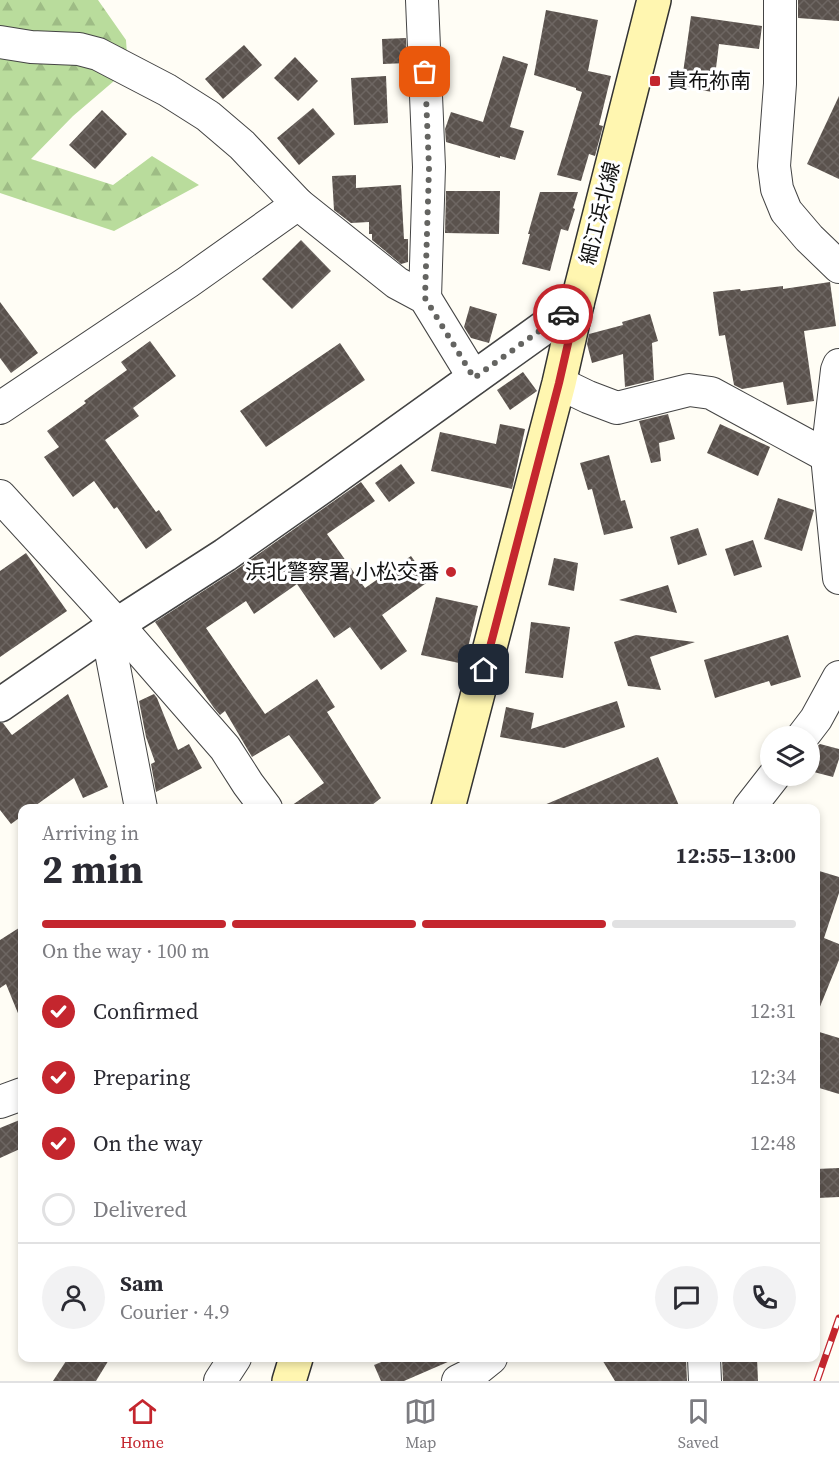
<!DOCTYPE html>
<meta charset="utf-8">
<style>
:root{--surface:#fff;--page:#f2f2f3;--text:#2b2b33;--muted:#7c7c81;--line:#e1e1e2;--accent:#c4262e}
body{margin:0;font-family:"Source Serif 4","Noto Sans JP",serif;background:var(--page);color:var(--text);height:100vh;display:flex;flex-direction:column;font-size:22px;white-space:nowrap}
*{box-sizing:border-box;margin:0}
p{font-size:20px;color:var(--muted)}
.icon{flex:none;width:33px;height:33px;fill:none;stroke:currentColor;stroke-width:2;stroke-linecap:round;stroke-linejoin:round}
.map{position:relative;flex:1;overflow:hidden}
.panel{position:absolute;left:18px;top:804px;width:802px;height:558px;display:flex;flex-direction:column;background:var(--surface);border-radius:12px;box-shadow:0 3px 9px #0003}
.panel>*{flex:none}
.buttons{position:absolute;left:760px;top:726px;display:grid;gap:12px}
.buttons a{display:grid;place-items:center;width:60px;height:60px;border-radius:50%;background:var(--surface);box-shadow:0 3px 9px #0003;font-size:30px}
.pin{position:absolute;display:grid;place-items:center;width:51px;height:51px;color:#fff;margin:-26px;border-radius:12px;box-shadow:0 3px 9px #0006}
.courier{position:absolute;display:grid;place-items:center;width:60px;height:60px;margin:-30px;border:4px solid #c4262e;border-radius:50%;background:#fff;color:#222;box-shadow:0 2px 8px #0007}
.headline em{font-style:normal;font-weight:700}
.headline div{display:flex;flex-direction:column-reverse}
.headline{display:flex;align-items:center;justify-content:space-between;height:102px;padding:0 24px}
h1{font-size:39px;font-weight:700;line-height:45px}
.bar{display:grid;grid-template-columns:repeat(4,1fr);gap:9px 6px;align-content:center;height:72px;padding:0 24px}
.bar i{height:8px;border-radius:4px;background:var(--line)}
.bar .current{background:var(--accent)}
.bar p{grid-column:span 4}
.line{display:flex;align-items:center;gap:15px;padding:0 24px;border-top:2px solid var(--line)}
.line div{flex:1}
.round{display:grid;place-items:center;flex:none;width:63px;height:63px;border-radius:32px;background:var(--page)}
ol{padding:0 24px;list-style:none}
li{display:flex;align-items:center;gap:18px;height:66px}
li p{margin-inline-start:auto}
li .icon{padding:6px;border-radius:50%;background:var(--accent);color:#fff;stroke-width:4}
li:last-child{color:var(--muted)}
li i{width:33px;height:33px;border:3px solid var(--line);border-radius:50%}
.tab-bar{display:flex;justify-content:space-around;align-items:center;height:84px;border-top:2px solid var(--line);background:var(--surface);font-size:16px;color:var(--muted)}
.tab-bar a{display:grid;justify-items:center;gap:3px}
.tab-bar .current{color:var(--accent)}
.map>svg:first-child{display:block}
.forest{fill:url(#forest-firs)}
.building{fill:url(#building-cross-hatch)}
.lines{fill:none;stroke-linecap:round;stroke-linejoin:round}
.minor-casing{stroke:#444;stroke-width:34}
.tertiary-casing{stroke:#444;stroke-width:36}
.secondary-casing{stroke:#333;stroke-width:36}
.minor{stroke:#fff;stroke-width:32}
.tertiary{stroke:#fff;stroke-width:33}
.secondary{stroke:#fff6b0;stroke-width:33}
.rail-casing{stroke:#c4262e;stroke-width:7}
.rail{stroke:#fff;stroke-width:4.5;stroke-dasharray:14;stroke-linecap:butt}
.done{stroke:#646461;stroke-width:6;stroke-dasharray:0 10.8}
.route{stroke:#c4262e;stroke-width:8}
.poi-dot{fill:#c4262e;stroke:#fff;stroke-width:2}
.labels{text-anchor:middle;stroke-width:6;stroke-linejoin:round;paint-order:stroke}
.poi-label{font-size:21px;fill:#111;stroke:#fff;text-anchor:start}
.street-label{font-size:21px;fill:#111;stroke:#fff}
</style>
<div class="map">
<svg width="839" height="1381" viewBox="0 0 839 1381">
<defs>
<pattern id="forest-firs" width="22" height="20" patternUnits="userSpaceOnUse" patternTransform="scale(1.5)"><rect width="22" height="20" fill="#b9dc9c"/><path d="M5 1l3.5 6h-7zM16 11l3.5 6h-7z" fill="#9ebc85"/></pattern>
<pattern id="building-cross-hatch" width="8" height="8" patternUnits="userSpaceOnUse" patternTransform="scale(1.5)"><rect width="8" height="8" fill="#5a524d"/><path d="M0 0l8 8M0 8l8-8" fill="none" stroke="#6d6662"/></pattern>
</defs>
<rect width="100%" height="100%" fill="#fffdf5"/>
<polygon class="forest" points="0,0 98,0 126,40 128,69 73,116 31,159 113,185 152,156 199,185 114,231 0,193"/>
<g class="building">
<polygon points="798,0 839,0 839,21 798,18"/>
<polygon points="546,10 598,20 588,71 611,76 599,125 603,126 595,156 589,154 581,181 557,175 582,92 576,90 576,88 534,75"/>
<polygon points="691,16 762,26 759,49 719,44 713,92 681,87"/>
<polygon points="406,38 407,63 383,64 382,39"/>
<polygon points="244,45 262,65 223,99 205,79"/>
<polygon points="503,56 528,64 510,127 524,131 515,160 500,156 500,158 446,142 445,129 451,112 483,122"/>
<polygon points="295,57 318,81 298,101 274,78"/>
<polygon points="386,76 388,123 354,125 351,78"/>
<polygon points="839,96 839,179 807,164"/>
<polygon points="313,108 335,134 299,165 277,138"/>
<polygon points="102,110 127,134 95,169 69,145"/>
<polygon points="356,175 356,188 401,185 404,239 408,239 408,262 401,264 372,240 372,234 369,234 369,222 351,223 334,210 332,176"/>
<polygon points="446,191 500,191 499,234 445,233"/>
<polygon points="540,192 578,192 573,208 575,209 568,231 561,229 550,271 522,264 530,234 528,234"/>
<polygon points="301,240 331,271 292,309 262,279"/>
<polygon points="830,282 836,326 804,331 814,401 787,405 783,382 742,389 734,385 725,335 719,336 713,292 740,289 741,291 783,286 783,289"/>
<polygon points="0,302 38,353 11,373 0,358"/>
<polygon points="470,306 497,314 489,343 471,338 464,327"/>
<polygon points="650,314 658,341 652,343 654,380 625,387 623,354 592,363 587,344 589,334 623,325 622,322"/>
<polygon points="150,341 176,376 133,408 139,416 105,440 156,512 159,510 172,530 146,549 117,507 114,509 94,481 73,497 44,457 59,447 47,431 86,403 84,401 127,370 121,362"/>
<polygon points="340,343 365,380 266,447 240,411"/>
<polygon points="523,372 537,391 510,410 497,390"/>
<polygon points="668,414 675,439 659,443 661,461 651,463 639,421"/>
<polygon points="500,424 525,429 512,489 431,471 440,432 496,444"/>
<polygon points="720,424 770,447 758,476 707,453"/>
<polygon points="609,455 621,501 625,500 633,528 604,535 592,489 588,490 580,463"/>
<polygon points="401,464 415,483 389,502 375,483"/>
<polygon points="361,482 375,501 327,534 365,588 411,556 429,581 382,615 407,651 381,670 350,627 334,638 297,584 254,614 246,601 206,628 265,714 317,679 335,707 327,712 381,798 368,808 288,808 324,783 289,735 252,757 225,711 220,715 214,708 155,622 236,570"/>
<polygon points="778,498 814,510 802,551 764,539"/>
<polygon points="698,528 707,555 678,565 670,537"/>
<polygon points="753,540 762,567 734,576 725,549"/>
<polygon points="26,553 67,611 0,657 0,571"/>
<polygon points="554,558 578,563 574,591 548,585"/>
<polygon points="668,585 677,613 619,600"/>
<polygon points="436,597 478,606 464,664 421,655"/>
<polygon points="531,622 570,627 563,678 525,673"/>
<polygon points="636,635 695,642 650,657 661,690 628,686 614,642"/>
<polygon points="788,635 801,677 771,686 769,681 715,698 704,660"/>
<polygon points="68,694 108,787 83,798 74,778 32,808 22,808 22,816 11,824 0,810 0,723 3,723 12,735"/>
<polygon points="154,694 157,698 178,750 189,744 202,768 156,792 151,764 155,762 146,737 139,701"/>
<polygon points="617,701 625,727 564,748 500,737 506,707 534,713 531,729"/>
<polygon points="820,744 839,749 839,759 833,777 810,771 810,752"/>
<polygon points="658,757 680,808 537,808"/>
<polygon points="816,870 839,877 839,893 824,938 839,944 839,960 817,1014"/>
<polygon points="22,926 22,1023 6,984 0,988 0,940"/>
<polygon points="816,1031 839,1038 839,1094 816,1087"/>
<polygon points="22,1119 22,1148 0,1158 0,1128"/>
<polygon points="839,1168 839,1197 817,1198 816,1169"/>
<polygon points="68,1358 110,1358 96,1381 53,1381"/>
<polygon points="391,1358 457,1358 404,1381 381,1381 374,1365"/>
<polygon points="601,1358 686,1358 687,1381 615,1381"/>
<polygon points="722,1358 757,1358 758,1381 723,1381"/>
</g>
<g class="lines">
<g class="minor-casing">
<g id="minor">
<polyline points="422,0 429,167 425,298"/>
<polyline points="780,0 780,84 774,166 777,189 786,211 809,238 839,267"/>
<polyline points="0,42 31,47 79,49 98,54 167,90 208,116 242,145 298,204 397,283 425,298 474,378"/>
<polyline points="839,365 837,370 827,456 839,578"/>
<polyline points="559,383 588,397 617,408 689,390 711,393 827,456 839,462"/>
<polyline points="0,408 188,282 298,204"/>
<polyline points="0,496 117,624 225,748 248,784 266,808"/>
<polyline points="107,631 141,808"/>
<polyline points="803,736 816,719 839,677"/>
<polyline points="749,808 774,776"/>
<polyline points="0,1102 22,1094"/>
<polyline points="704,1358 705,1381"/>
<polyline points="220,1381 235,1358"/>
<polyline points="458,1381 470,1375 491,1358"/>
</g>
</g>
<g class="tertiary-casing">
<polyline id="tertiary" points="0,705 107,631 225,555 323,486 577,304"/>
</g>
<g class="secondary-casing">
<g id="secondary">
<polyline points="448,808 559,383 577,304 654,0"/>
<polyline points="289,1381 296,1358"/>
</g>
</g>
<use href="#minor" class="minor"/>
<use href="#tertiary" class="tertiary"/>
<use href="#secondary" class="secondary"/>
<g class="rail-casing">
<polyline id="rail" points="817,1381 839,1318"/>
</g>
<use href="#rail" class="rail"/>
</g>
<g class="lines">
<polyline class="done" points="425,72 429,168 425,298 474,378 563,314"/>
<polyline class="route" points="484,670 559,383 577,304 563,314"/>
</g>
<g class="poi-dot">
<rect x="649" y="75" width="12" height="12" rx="3"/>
<circle cx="451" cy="572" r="6"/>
</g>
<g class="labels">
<g class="poi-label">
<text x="667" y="88">貴布祢南</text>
<text x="439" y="579" text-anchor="end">浜北警察署 小松交番</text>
</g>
<g class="street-label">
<text transform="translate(600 213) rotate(-76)" y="7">細江浜北線</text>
</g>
</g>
</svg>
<div class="buttons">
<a><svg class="icon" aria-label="layers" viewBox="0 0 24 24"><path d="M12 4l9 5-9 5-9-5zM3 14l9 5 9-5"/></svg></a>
</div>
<div class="pin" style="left:425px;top:72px;background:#ea580c"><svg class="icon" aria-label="bag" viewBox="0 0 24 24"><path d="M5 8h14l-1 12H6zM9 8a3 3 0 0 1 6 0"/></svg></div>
<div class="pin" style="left:484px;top:670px;background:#1f2937"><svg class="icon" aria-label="home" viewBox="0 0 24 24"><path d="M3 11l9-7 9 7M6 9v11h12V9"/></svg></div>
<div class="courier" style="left:563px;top:314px"><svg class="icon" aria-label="car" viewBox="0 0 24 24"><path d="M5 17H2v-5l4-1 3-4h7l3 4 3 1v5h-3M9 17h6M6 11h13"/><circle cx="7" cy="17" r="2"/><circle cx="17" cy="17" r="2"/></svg></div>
<section class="panel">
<div class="headline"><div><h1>2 min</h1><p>Arriving in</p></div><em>12:55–13:00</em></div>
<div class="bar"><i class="current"></i><i class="current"></i><i class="current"></i><i></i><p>On the way · 100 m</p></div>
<ol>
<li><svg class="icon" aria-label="check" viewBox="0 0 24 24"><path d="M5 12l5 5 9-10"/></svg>Confirmed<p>12:31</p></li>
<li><svg class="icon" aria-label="check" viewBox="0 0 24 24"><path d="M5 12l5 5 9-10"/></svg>Preparing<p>12:34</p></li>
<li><svg class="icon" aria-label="check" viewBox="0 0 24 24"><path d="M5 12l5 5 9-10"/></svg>On the way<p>12:48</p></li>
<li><i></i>Delivered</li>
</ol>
<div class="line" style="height:108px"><a class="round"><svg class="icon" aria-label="person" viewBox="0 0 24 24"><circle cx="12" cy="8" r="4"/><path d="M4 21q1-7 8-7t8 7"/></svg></a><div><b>Sam</b><p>Courier · 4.9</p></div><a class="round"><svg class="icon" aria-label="chat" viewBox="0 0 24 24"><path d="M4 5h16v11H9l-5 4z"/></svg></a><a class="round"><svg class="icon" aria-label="phone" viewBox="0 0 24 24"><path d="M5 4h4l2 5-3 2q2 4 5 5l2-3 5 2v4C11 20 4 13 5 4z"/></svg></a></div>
</section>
</div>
<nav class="tab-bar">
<a class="current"><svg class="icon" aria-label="home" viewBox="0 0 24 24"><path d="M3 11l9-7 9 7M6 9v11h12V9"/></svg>Home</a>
<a><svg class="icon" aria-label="map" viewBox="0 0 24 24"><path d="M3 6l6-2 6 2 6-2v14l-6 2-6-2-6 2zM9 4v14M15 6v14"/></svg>Map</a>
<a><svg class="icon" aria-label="saved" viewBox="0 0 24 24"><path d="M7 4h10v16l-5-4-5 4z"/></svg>Saved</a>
</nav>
